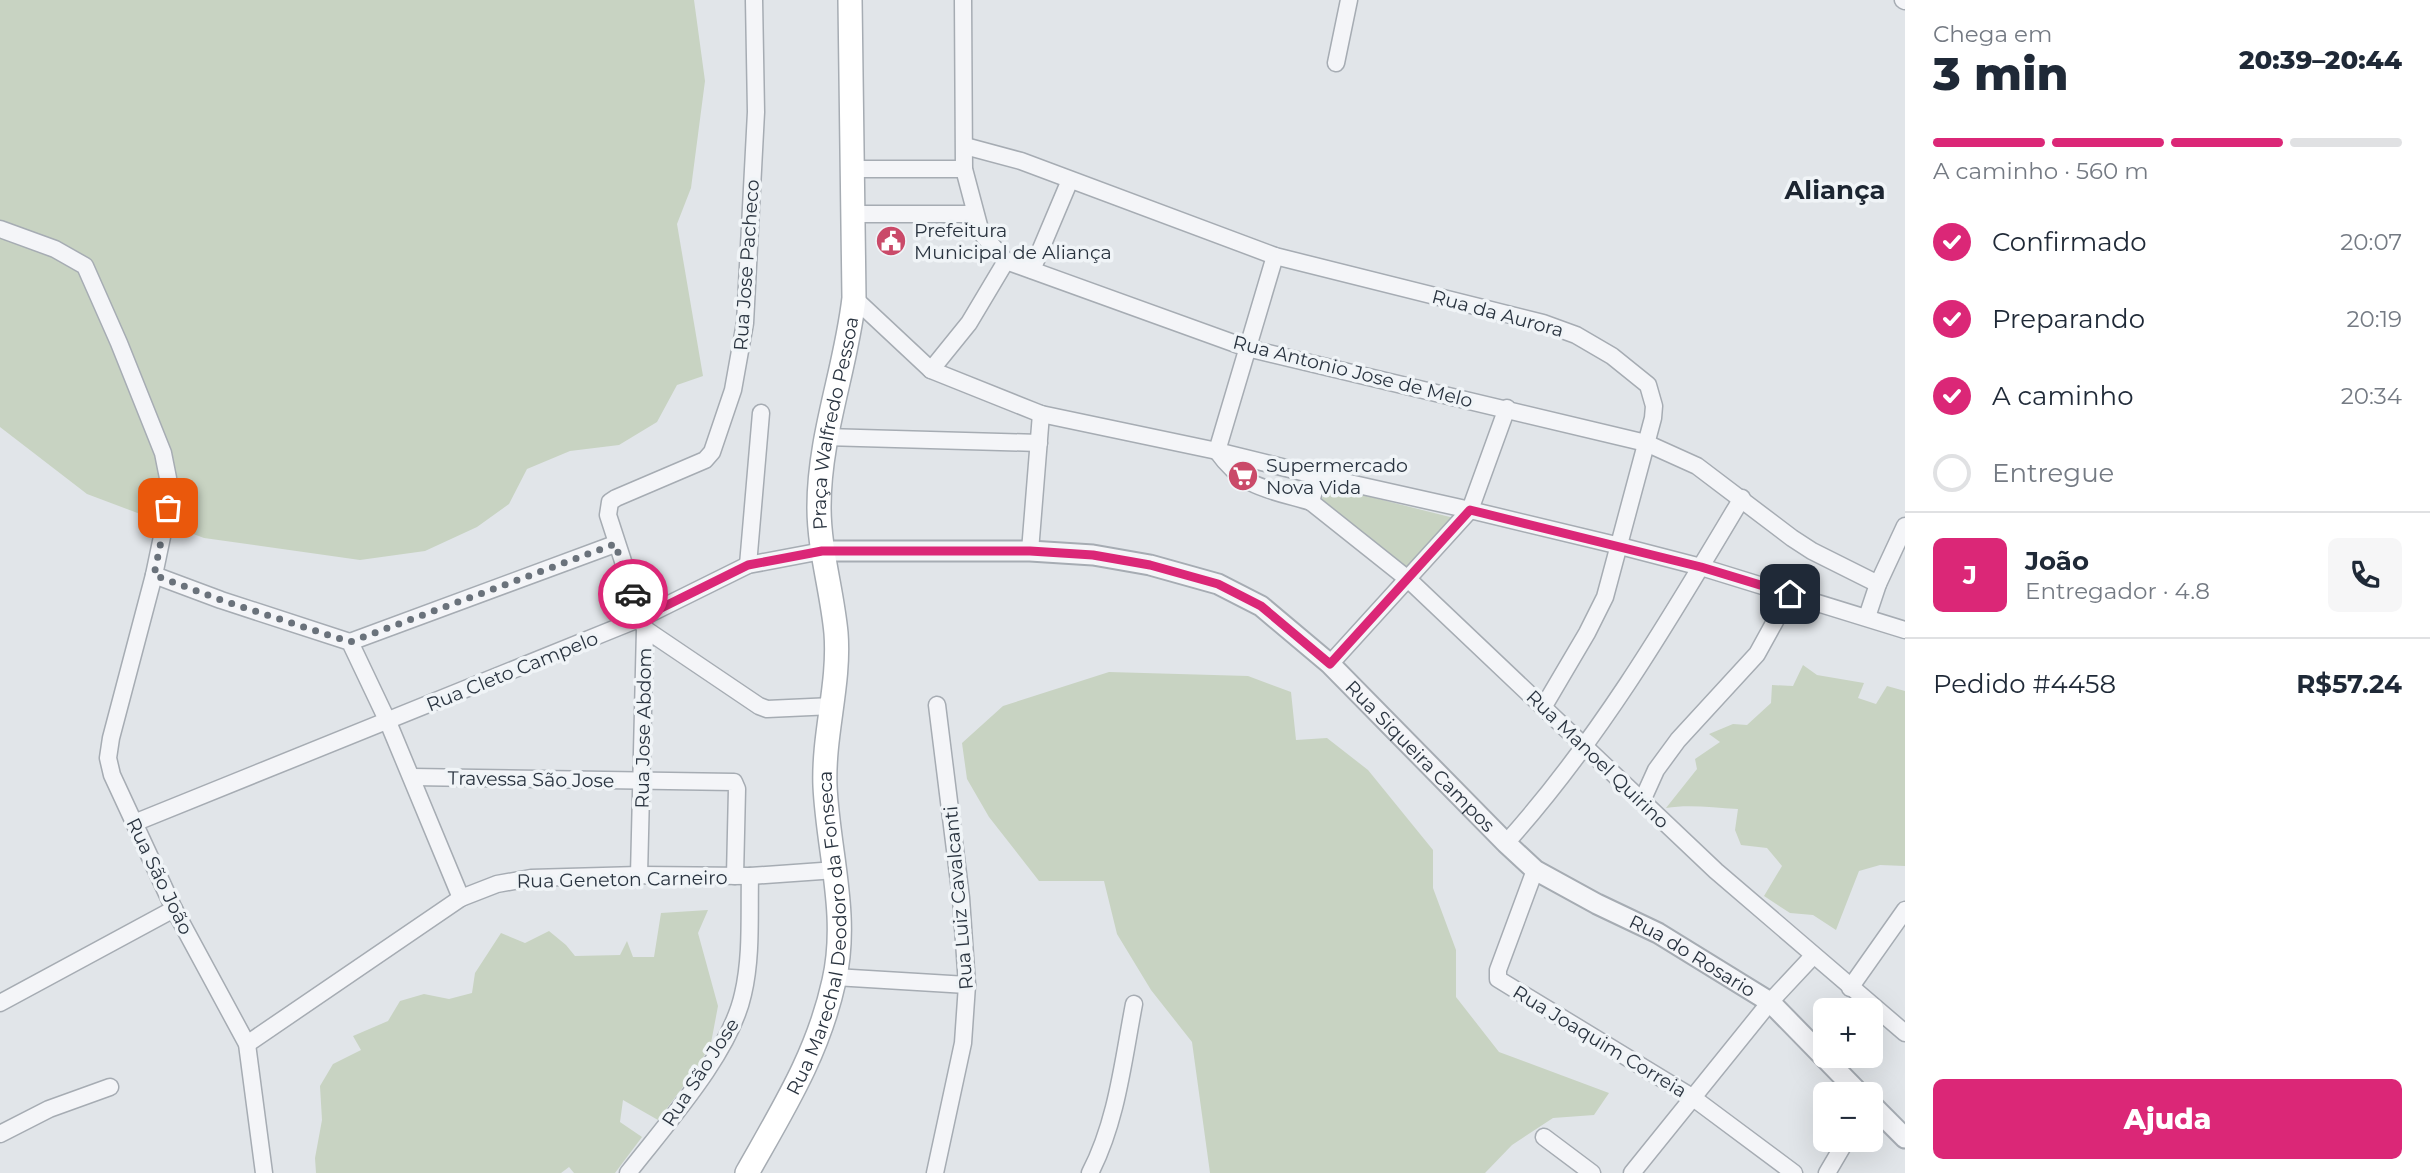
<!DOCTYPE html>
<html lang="pt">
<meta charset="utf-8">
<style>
:root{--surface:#fff;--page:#f6f6f7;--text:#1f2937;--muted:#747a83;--line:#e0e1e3;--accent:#db2777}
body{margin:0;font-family:Montserrat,sans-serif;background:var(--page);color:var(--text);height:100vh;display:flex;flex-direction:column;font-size:26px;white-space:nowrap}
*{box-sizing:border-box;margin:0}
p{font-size:23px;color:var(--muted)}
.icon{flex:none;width:38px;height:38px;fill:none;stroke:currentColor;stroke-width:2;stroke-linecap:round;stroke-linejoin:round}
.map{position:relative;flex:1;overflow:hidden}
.details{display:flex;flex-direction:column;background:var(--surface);width:525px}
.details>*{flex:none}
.tools{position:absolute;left:1813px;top:998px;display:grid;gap:14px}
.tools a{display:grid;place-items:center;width:70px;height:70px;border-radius:10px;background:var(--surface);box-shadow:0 7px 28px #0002;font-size:35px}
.pin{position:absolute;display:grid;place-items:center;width:60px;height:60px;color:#fff;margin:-30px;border-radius:14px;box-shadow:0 4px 10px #0006}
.courier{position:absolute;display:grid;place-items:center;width:70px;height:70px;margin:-35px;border:5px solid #db2777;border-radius:50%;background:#fff;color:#222;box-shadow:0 2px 9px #0007}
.headline em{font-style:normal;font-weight:800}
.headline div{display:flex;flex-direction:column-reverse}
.headline{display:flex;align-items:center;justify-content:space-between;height:119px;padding:0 28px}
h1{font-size:46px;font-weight:800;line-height:52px}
.bar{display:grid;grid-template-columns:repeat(4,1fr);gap:10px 7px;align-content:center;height:84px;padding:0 28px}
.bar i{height:9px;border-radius:5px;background:var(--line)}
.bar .current{background:var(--accent)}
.bar p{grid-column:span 4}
.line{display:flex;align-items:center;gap:18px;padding:0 28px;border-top:2px solid var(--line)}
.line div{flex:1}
.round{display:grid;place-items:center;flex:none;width:74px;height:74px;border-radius:10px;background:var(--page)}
ol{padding:0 28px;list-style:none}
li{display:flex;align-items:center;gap:21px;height:77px}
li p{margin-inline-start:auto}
li .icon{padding:7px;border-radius:50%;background:var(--accent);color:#fff;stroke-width:4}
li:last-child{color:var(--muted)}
li i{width:38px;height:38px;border:4px solid var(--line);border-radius:50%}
.action{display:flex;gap:14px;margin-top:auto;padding:14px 28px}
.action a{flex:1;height:80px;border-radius:10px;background:var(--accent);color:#fff;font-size:28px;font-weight:800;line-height:80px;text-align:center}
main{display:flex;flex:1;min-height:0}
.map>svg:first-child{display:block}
.green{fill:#c8d3c2}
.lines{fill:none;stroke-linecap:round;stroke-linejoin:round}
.minor-casing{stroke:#a6acb3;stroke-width:19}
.tertiary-casing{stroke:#a6acb3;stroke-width:23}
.secondary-casing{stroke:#a6acb3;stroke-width:26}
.minor{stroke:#f4f5f8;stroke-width:16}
.tertiary{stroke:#f4f5f8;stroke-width:19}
.secondary{stroke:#fff;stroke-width:23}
.done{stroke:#6a727b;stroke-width:7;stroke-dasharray:0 12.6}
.route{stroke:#db2777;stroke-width:9}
.labels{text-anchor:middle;stroke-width:7;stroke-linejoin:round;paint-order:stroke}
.poi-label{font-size:19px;fill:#2a3440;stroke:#f0f4f7;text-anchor:start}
.street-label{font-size:19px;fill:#2a3440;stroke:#f0f4f7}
.district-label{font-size:26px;font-weight:bold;fill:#1c2531;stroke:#f0f4f7}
</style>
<main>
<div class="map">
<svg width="1905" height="1173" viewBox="0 0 1905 1173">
<rect width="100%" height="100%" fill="#e1e5e9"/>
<g class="green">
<polygon points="0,0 694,0 705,81 691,188 677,224 703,376 677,385 657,422 619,445 570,451 527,469 509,504 477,527 425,551 360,560 204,538 87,494 0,427"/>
<polygon points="1327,486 1454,518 1405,569 1321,501"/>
<path d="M 1803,665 L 1817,675 L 1864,683 L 1858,698 L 1876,704 L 1887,686 L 1905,691 L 1905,866 L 1880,865 L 1859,871 L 1836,930 L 1813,915 L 1790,913 L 1764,896 L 1782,866 L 1767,848 L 1741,845 L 1735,830 L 1738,809 C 1713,808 1690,804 1666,808 L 1697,769 L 1695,759 L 1720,742 L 1709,734 L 1733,724 L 1747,725 L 1771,703 L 1772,685 L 1793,686 Z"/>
<polygon points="1109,672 1248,676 1291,692 1296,740 1327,738 1368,770 1433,850 1433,888 1456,950 1456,997 1499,1052 1609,1093 1594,1115 1553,1118 1512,1145 1485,1173 1210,1173 1192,1042 1151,990 1117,934 1104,881 1039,881 989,817 967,779 962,743 1003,706"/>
<polygon points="708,910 698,933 718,1006 711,1043 698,1067 658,1120 623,1100 620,1122 642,1137 615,1173 574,1173 569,1167 561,1173 316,1173 315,1158 322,1120 320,1086 333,1064 361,1050 353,1036 388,1021 400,1001 424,994 449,999 472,993 475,973 501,933 525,943 549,931 566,945 575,956 620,955 627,941 633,957 654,957 661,913"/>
</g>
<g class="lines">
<g class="minor-casing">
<g id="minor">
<polyline points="963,0 964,169 981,233 1006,261 1247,348 1646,443 1697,466 1792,538 1812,551 1878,584"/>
<polyline points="1903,0 1905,1"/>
<polyline points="1336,63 1349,0"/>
<polyline points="965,146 1021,161 1275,256 1543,323 1576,335 1612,356 1648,385 1654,406 1653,418 1605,597 1587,633 1544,706"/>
<polyline points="852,169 964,169"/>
<polyline points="852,214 974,214"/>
<polyline points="0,229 55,249 85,266 119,343 163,453 168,478 168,508 154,575 221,600 350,642 388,722 461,898"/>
<path d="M 1275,256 L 1217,451 C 1244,489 1268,489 1311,502"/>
<polyline points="1032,270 1070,180"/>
<polyline points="854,298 931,370 1041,414 1217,451 1318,476 1470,510 1620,546 1701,567 1905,630"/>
<polyline points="931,370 969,323 1006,261"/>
<polyline points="825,437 1039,443"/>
<polyline points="1318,476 1311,502 1409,580 1716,871 1905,1033"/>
<polyline points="1030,551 1041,414"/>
<polyline points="748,565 761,413"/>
<polyline points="154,575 111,738 108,758 112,775 174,909 247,1044 264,1173"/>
<polyline points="1867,617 1878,584 1905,526"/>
<polyline points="645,629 759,706 767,709 833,706"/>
<polyline points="350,642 615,544"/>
<polyline points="1330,664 1470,510 1507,408"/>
<polyline points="412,777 734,782 737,789 735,876"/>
<polyline points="1642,801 1656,770 1678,740 1757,654 1790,594"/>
<polyline points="134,823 641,618 748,565 822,551"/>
<path d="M 1506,843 C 1599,740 1671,617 1742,498"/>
<polyline points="1535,870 1498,970 1498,979 1692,1097 1794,1173"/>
<polyline points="639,875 645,629 608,515 610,502 616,498 705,460 712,452 733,390 745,323 756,112 754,0"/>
<polyline points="835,977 967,985"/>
<polyline points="1850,988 1905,910"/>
<polyline points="0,1003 174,909"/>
<polyline points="247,1044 461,898 497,884 531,878 639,875 750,876 836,870"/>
<polyline points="0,1134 49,1109 110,1087"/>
<polyline points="1544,1137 1592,1173"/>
<path d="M 628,1173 C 666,1124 730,1054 743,994 C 752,956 749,915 750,876"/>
<polyline points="935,1173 963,1043 967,985 961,898 937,705"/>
<path d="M 1090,1173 C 1117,1121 1123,1061 1134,1004"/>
<polyline points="1632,1173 1770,1002 1813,956"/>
<polyline points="1827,1173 1847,1139"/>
</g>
</g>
<g class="tertiary-casing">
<g id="tertiary">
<path id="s1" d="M 822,551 L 1030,551 L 1093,555 L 1150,565 L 1218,584 L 1261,606 L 1330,664 L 1506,843 L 1535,870 L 1597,904 L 1658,933 L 1770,1002 L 1860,1094"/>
<polyline points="1871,1104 1905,1138"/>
</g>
</g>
<g class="secondary-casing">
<g id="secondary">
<path id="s2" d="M 747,1173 C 783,1109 818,1054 834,981 C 849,915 828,851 825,786 C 823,734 840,684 836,633 C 832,590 819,550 819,507 C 819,435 846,369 854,298 L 850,0"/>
</g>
</g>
<use href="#minor" class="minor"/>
<use href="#tertiary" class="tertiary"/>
<use href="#secondary" class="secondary"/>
</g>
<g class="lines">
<polyline class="done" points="168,508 154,575 221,600 350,642 615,544 633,594"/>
<polyline class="route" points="633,594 641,618 748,565 822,551 1030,551 1093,555 1150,565 1218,584 1261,606 1330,664 1470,510 1701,567 1790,594"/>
</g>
<defs>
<g id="civic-disc" transform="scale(1.575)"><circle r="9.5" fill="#ca4a69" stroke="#f0f4f7"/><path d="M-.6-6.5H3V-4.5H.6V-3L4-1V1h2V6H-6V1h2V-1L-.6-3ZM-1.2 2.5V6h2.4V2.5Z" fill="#fff"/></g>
<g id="supermarket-disc" transform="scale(1.575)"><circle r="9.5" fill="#ca4a69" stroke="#f0f4f7"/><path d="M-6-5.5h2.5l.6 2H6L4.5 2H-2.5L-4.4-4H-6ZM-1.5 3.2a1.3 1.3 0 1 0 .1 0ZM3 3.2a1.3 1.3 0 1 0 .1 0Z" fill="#fff"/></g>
</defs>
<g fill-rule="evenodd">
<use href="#civic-disc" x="891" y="241"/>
<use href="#supermarket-disc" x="1243" y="476"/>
</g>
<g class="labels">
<g class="poi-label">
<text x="914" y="237">Prefeitura<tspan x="914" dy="22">Municipal de Aliança</tspan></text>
<text x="1266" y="472">Supermercado<tspan x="1266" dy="22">Nova Vida</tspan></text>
</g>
<g class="street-label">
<text transform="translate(746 265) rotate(-86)" y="7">Rua Jose Pacheco</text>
<text transform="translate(1498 313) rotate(15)" y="7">Rua da Aurora</text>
<text transform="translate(1353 371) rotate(14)" y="7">Rua Antonio Jose de Melo</text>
<text dy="7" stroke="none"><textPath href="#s2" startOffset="774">Praça Walfredo Pessoa</textPath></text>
<text transform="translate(512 671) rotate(-22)" y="7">Rua Cleto Campelo</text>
<text transform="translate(643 728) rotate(-89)" y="7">Rua Jose Abdom</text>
<text dy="7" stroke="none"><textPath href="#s1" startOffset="667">Rua Siqueira Campos</textPath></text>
<text transform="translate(1598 759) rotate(44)" y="7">Rua Manoel Quirino</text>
<text transform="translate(531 779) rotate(1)" y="7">Travessa São Jose</text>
<text transform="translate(160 876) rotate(64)" y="7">Rua São João</text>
<text transform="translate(622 879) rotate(-1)" y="7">Rua Geneton Carneiro</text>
<text transform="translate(958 898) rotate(-95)" y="7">Rua Luiz Cavalcanti</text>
<text dy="7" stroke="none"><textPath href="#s2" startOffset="257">Rua Marechal Deodoro da Fonseca</textPath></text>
<text dy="7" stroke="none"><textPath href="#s1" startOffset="1008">Rua do Rosario</textPath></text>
<text transform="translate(1600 1041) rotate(31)" y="7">Rua Joaquim Correia</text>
<text transform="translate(700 1072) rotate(-57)" y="7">Rua São Jose</text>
</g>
<g class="district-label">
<text x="1835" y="199">Aliança</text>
</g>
</g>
</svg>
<div class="tools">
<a>+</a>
<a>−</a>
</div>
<div class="pin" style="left:168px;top:508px;background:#ea580c"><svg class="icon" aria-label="bag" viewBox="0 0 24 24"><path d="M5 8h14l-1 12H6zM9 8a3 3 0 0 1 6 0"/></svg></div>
<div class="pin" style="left:1790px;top:594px;background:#1f2937"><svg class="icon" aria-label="home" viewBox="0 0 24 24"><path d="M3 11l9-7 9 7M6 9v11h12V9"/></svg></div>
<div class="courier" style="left:633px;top:594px"><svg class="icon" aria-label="car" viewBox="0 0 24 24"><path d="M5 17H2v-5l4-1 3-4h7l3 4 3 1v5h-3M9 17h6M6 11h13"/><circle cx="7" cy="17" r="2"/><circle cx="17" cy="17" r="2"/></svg></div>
</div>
<section class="details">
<div class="headline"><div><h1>3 min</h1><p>Chega em</p></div><em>20:39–20:44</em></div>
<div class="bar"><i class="current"></i><i class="current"></i><i class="current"></i><i></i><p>A caminho · 560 m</p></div>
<ol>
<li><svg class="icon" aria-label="check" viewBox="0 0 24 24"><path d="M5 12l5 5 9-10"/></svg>Confirmado<p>20:07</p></li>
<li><svg class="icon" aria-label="check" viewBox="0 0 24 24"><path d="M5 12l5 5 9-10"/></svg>Preparando<p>20:19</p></li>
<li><svg class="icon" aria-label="check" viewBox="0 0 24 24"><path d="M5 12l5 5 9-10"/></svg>A caminho<p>20:34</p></li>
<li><i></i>Entregue</li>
</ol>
<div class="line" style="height:126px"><b class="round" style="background:var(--accent);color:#fff">J</b><div><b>João</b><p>Entregador · 4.8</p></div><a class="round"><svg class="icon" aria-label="phone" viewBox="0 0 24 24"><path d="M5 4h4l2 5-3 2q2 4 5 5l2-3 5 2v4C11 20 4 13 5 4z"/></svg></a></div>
<div class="line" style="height:91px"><div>Pedido #4458</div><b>R$57.24</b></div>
<div class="action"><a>Ajuda</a></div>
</section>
</main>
